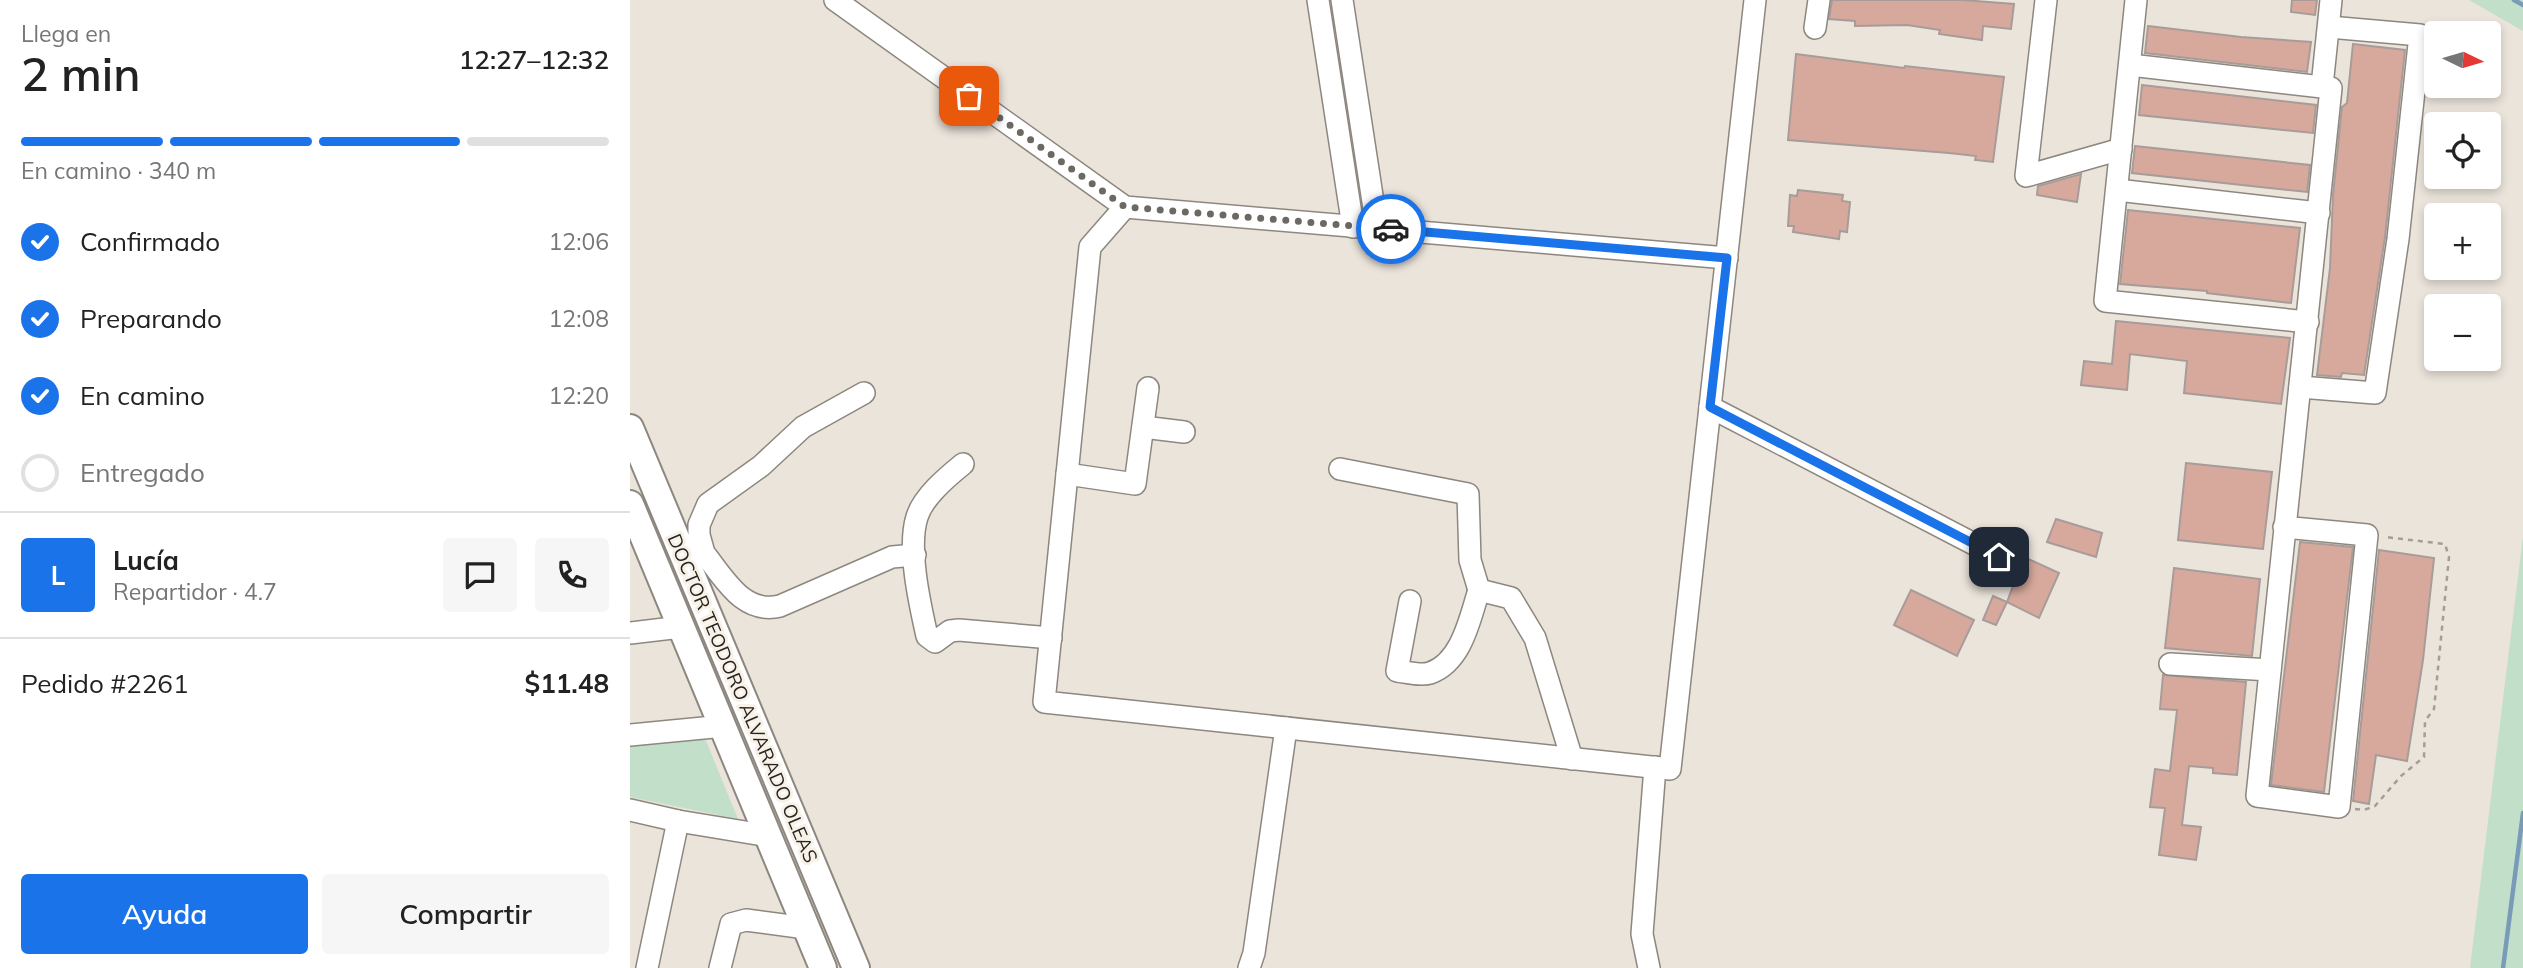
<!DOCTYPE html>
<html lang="es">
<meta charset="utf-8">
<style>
:root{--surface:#fff;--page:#f6f6f6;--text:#222;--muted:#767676;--line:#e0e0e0;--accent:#1a73e8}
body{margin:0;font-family:Mulish,sans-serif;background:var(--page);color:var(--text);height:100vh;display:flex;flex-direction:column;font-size:26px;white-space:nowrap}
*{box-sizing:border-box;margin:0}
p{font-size:23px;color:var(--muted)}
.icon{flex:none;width:38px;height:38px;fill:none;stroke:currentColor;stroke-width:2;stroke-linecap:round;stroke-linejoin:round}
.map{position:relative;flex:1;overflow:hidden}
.side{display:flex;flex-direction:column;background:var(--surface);width:630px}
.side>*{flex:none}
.needle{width:46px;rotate:95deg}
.tools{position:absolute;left:1794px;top:21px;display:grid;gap:14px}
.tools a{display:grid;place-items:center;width:77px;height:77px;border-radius:7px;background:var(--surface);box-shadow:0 4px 10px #0003;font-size:35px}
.pin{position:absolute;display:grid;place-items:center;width:60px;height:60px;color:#fff;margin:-30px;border-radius:14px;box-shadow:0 4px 10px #0006}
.courier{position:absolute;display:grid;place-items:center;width:70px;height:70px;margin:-35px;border:5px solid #1a73e8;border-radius:50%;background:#fff;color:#222;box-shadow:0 2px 9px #0007}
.headline em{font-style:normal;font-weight:600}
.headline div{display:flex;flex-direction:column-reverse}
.headline{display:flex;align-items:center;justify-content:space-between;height:119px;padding:0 21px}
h1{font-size:46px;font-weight:600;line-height:52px}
.bar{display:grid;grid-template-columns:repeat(4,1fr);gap:10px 7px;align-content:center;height:84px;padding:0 21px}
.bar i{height:9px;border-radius:5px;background:var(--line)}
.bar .on{background:var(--accent)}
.bar p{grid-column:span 4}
.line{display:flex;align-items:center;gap:18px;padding:0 21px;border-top:2px solid var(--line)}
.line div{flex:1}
.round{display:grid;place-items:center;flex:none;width:74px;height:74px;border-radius:7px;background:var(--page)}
ol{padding:0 21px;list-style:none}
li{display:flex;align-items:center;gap:21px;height:77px}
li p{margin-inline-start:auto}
li .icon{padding:7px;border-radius:50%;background:var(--accent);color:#fff;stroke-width:4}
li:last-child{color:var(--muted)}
li i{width:38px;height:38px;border:4px solid var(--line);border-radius:50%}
.cta{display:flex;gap:14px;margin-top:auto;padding:14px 21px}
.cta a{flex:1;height:80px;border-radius:7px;background:var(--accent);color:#fff;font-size:28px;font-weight:600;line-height:80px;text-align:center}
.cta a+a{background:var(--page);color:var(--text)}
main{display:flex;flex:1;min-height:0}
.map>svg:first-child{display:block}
.green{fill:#c2dfc9}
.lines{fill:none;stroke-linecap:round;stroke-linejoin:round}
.stream{stroke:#799bb8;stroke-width:4.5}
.building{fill:#d7a99d;stroke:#a79c99;stroke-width:2}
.minor-casing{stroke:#8d877f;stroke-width:24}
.major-casing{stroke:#8d877f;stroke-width:30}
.path{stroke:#a39e97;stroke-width:2.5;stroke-dasharray:5 5;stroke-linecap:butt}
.minor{stroke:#fff;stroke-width:21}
.major{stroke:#fff;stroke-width:26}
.done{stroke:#6c6862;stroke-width:7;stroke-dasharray:0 12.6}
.route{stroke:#1a73e8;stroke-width:9}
.labels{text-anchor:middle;stroke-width:6;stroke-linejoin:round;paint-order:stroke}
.street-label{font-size:19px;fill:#272521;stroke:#f8f1e8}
</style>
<main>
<section class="side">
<div class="headline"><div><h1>2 min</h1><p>Llega en</p></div><em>12:27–12:32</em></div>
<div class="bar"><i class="on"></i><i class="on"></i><i class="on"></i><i></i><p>En camino · 340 m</p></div>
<ol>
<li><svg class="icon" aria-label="check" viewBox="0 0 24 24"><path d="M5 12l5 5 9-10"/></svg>Confirmado<p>12:06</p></li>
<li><svg class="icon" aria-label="check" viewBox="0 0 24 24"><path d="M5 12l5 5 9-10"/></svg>Preparando<p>12:08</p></li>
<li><svg class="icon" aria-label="check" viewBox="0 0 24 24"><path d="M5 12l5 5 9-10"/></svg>En camino<p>12:20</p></li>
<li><i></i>Entregado</li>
</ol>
<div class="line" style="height:126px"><b class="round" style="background:var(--accent);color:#fff">L</b><div><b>Lucía</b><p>Repartidor · 4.7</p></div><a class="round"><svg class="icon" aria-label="chat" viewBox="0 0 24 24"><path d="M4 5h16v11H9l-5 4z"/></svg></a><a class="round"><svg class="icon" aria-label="phone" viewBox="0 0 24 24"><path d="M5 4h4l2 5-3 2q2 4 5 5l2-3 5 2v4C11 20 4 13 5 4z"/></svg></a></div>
<div class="line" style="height:91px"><div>Pedido #2261</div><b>$11.48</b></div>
<div class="cta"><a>Ayuda</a><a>Compartir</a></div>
</section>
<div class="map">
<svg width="1893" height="968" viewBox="0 0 1893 968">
<rect width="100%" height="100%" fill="#ebe4db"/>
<g class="green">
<polygon points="1839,0 1893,0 1893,31"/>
<polygon points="1893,536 1893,968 1840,968"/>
<polygon points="74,736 108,819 0,797 0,745"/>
</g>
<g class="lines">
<g class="stream">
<polyline points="1884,0 1893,5"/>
<polyline points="1873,968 1893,813"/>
</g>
</g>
<g class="building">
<polygon points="1202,0 1333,0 1384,4 1381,29 1353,26 1352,40 1309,34 1310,30 1277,25 1225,26 1225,21 1199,19"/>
<polygon points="1662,0 1687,0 1685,15 1661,12"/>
<polygon points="1518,26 1611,37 1681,42 1677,72 1515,53"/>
<polygon points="1723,44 1775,50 1755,237 1734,375 1712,373 1711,377 1687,375 1700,268 1703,195 1712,107 1717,103"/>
<polygon points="1166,54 1274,68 1275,66 1374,77 1363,162 1345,160 1346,156 1319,153 1158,140"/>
<polygon points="1512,85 1686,105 1683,133 1509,115"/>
<polygon points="1505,146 1680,165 1677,192 1502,173"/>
<polygon points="1451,174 1447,202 1407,195 1408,186"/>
<polygon points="1168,190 1213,195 1212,201 1220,202 1217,232 1210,231 1209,239 1163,232 1164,226 1158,226 1160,195 1167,196"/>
<polygon points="1498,210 1670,228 1661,303 1577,293 1577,291 1490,284"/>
<polygon points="1486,321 1660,338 1651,404 1554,393 1557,361 1500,354 1497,390 1451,385 1454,361 1482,364"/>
<polygon points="1556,463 1642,472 1633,549 1548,540"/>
<polygon points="1426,519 1472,533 1466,557 1417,542"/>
<polygon points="1670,542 1723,547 1694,792 1641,785"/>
<polygon points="1749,550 1804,558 1793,660 1777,761 1746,755 1739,804 1723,801"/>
<polygon points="1394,557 1429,573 1409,618 1377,602"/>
<polygon points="1544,568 1630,579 1622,656 1535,648"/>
<polygon points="1281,590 1344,620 1327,656 1264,625"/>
<polygon points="1363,596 1377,602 1366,625 1353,620"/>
<polygon points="1533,675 1616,682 1607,775 1583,773 1583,768 1559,766 1552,825 1571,827 1566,860 1529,855 1535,808 1520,807 1525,769 1540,771 1547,710 1530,709"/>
</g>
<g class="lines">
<g class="minor-casing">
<g id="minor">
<polyline points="205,0 495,207 1097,258"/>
<polyline points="688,0 723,227"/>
<polyline points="712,0 747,228"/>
<polyline points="1416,0 1396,176 1491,149"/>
<polyline points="1506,0 1475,301 1678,322"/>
<polyline points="1185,28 1189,0"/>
<path d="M 1500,65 L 1701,88 C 1678,324 1650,560 1627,796 L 1709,807 L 1737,535 L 1654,527"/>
<polyline points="1692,86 1701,0"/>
<polyline points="1487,190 1689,213"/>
<polyline points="495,207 460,247 414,702 1040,769 1125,0"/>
<polyline points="1670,387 1745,393 1768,239 1790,35 1699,27"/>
<path d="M 234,393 L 173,427 L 131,466 L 78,504 L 69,525 L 69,535 L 74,553 C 94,578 113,615 150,606 L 262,557 L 285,555"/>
<polyline points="1080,407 1369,557"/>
<polyline points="513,427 554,432"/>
<path d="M 333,464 C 317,477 293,497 287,517 C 277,548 290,605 297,636 L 305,642 L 320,631 L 329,630 L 421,638"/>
<polyline points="710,469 838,494 840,560 849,590"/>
<polyline points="437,474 505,484 518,388"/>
<path d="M 780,601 L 767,671 C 776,672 791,676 800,673 C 832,662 840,618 849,590 L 881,598 L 905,638 L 942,759"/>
<polyline points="0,633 51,627"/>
<polyline points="1540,664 1640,670"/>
<polyline points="0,735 94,726"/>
<polyline points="0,810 48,821 139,836"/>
<polyline points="17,968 48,821"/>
<polyline points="90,968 101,924 116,920 176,928"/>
<polyline points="619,968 624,953 656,728"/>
<polyline points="1019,968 1012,934 1025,767"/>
</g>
</g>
<g class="major-casing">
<g id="major">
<polyline points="0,428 226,968"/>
<polyline points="0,504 193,968"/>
</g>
</g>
<polyline class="path" points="1725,809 1734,810 1745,806 1771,776 1794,757 1795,721 1804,709 1819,557 1815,544 1755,537"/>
<use href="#minor" class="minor"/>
<use href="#major" class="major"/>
</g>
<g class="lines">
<polyline class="done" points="339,96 495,207 761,229"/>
<polyline class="route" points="761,229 1097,258 1080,407 1369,557"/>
</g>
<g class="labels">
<g class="street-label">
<text transform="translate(113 698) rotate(67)" y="7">DOCTOR TEODORO ALVARADO OLEAS</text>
</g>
</g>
</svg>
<div class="tools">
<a><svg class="needle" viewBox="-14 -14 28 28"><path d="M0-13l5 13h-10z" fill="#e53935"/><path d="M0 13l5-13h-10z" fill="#767676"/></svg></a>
<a><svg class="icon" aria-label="locate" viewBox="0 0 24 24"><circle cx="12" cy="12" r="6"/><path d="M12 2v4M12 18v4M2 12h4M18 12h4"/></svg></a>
<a>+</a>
<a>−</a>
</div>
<div class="pin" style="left:339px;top:96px;background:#ea580c"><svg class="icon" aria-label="bag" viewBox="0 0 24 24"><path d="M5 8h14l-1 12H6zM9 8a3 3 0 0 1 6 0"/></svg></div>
<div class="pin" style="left:1369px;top:557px;background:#1f2937"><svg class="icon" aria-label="home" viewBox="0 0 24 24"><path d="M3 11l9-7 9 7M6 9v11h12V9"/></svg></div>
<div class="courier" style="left:761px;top:229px"><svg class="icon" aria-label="car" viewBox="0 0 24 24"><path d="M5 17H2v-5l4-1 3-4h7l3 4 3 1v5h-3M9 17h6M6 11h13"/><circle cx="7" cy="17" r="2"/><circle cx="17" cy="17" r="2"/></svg></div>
</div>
</main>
